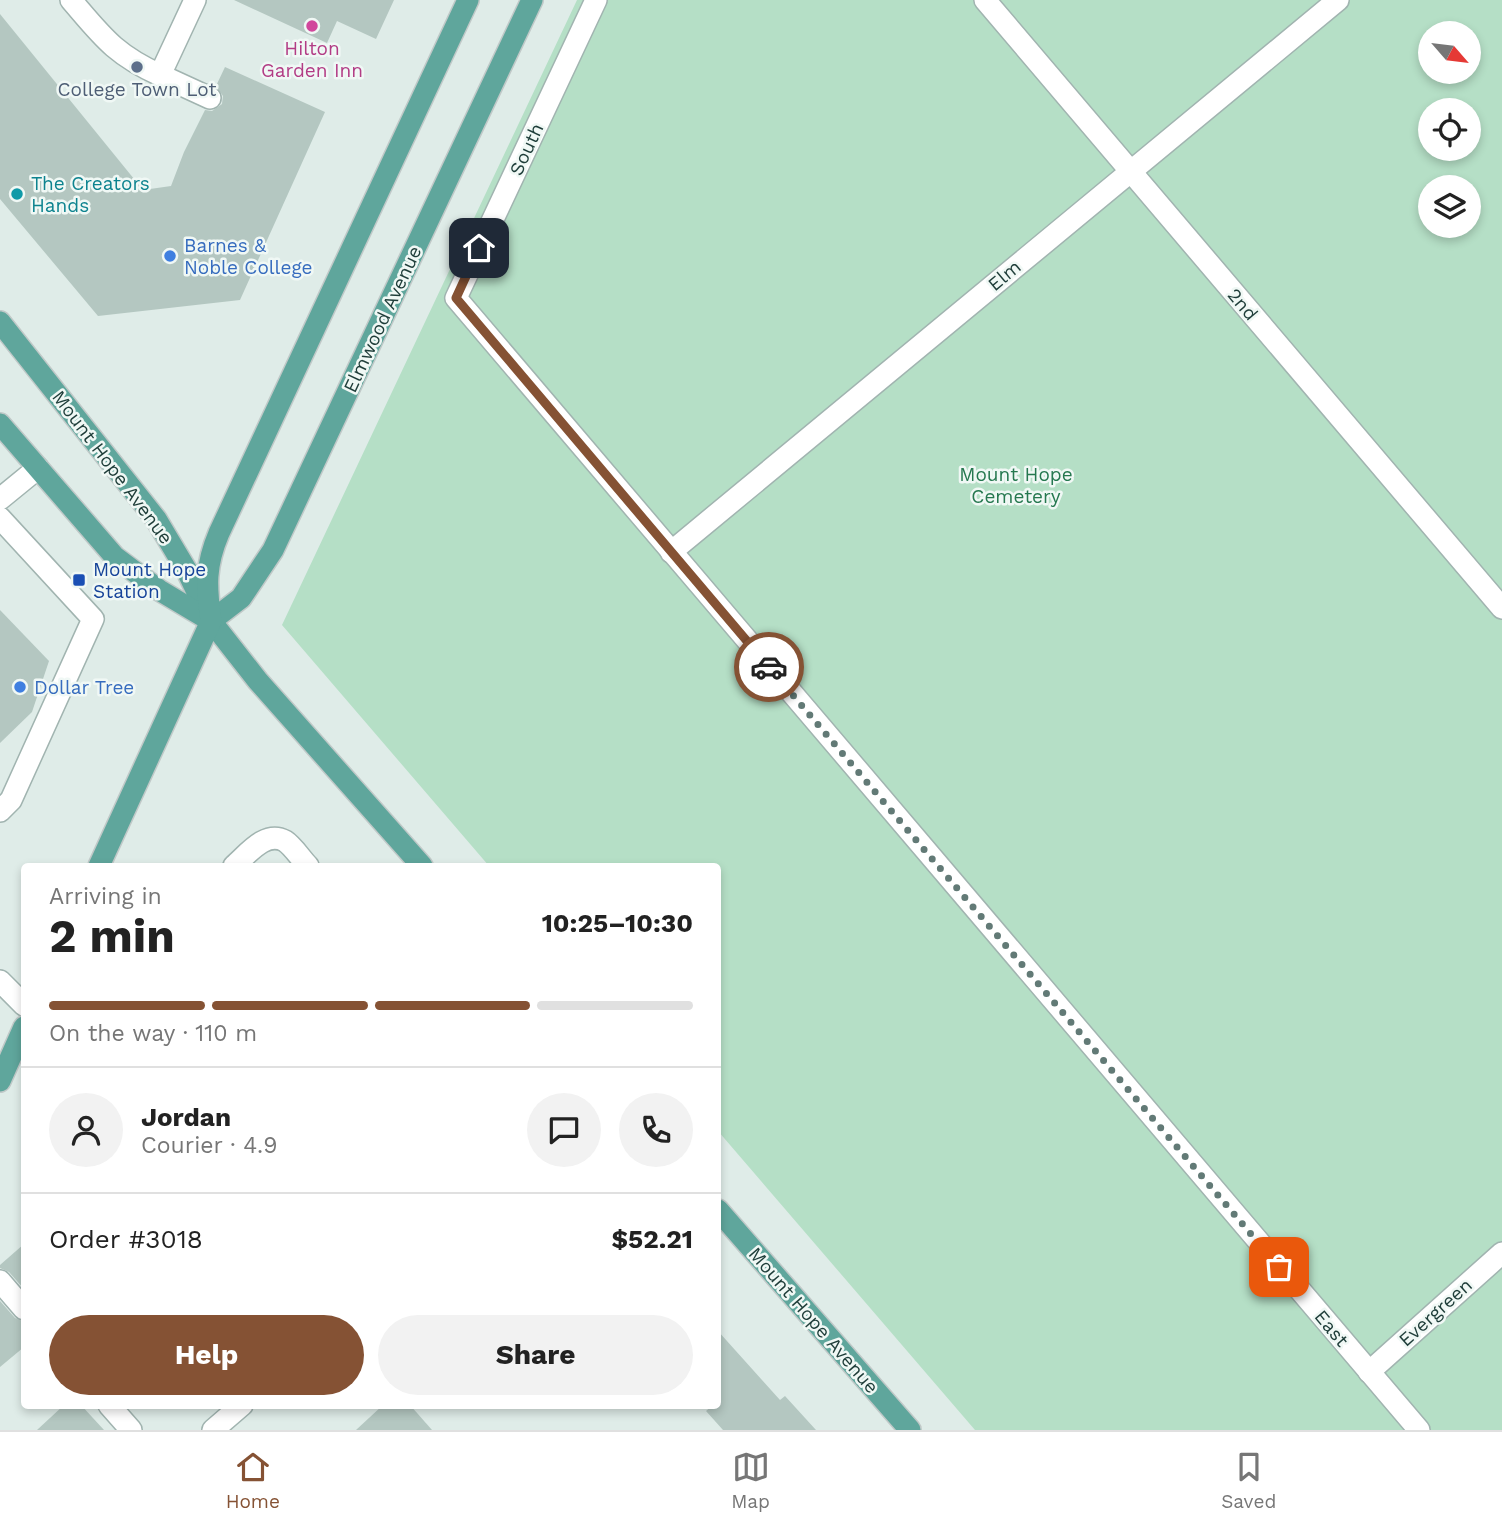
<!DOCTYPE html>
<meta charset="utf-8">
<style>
:root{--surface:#fff;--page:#f2f2f2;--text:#222;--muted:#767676;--line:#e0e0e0;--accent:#855234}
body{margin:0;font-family:"Work Sans",sans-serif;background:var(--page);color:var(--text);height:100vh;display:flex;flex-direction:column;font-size:26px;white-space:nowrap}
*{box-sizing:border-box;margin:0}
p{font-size:23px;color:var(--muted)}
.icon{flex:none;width:38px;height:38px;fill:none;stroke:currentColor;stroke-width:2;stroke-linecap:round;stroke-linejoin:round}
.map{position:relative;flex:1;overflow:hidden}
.panel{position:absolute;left:21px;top:863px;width:700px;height:546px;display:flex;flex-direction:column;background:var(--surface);border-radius:7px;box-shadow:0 4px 10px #0003}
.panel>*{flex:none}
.needle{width:46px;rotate:118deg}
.buttons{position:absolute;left:1418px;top:21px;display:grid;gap:14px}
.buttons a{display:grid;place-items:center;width:63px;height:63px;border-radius:50%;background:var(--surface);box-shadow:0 4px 10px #0003;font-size:35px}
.pin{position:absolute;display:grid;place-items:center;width:60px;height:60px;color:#fff;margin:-30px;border-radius:14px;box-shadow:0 4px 10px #0006}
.courier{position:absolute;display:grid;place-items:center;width:70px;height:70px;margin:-35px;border:5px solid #855234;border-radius:50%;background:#fff;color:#222;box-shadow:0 2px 9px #0007}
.overview em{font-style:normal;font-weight:700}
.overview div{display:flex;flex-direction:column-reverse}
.overview{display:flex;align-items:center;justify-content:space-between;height:119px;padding:0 28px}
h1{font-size:46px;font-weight:700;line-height:52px}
.bar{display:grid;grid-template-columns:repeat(4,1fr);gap:10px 7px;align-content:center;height:84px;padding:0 28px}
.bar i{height:9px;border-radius:5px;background:var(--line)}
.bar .active{background:var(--accent)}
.bar p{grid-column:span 4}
.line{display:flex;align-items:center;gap:18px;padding:0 28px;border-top:2px solid var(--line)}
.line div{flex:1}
.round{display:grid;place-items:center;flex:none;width:74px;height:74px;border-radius:37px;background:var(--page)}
.cta{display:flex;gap:14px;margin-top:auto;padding:14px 28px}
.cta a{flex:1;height:80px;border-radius:42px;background:var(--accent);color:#fff;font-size:28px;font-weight:700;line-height:80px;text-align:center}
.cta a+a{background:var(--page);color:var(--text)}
.tab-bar{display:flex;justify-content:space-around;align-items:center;height:98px;border-top:2px solid var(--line);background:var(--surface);font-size:19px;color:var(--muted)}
.tab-bar a{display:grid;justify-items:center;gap:4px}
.tab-bar .active{color:var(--accent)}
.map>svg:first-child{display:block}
.green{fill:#b5dfc6;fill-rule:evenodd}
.building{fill:#b4c7c1}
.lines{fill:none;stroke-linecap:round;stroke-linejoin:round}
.minor-casing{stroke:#a1b4b0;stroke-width:24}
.major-casing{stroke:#c0c9c8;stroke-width:24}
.minor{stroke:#fff;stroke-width:21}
.major{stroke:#5fa69c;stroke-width:21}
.done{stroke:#627a76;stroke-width:7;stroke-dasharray:0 12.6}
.route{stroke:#855234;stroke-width:9}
.hotel-dot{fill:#d1479c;stroke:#f0f8f5;stroke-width:2.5}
.service-dot{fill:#5c6f8a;stroke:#f0f8f5;stroke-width:2.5}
.culture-dot{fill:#0f9aa8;stroke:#f0f8f5;stroke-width:2.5}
.shop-dot{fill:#3f7fe0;stroke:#f0f8f5;stroke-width:2.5}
.transit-dot{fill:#1a4fb4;stroke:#f0f8f5;stroke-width:2.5}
.labels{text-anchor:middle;stroke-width:5;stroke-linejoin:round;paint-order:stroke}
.hotel-label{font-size:19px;fill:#b23c85;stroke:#f0f8f5}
.service-label{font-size:19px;fill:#4e5e75;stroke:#f0f8f5}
.street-label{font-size:19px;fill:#1e3d39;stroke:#f0f8f5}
.culture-label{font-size:19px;fill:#0d838f;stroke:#f0f8f5;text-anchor:start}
.shop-label{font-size:19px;fill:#366cbe;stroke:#f0f8f5;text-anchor:start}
.park-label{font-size:19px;fill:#25784f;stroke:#f0f8f5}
.transit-label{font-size:19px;fill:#164399;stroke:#f0f8f5;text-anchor:start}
</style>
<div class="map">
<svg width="1502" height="1430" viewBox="0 0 1502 1430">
<rect width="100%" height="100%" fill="#dfece8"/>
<path class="green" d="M 577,0 L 1502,0 L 1502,1430 L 975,1430 L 718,1131 L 718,866 L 489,866 L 282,625 ZM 1430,33 L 1468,33 L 1468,72 L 1430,72 ZM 1430,110 L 1468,110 L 1468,149 L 1430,149 ZM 1430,187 L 1468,187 L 1468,226 L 1430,226 Z"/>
<g class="building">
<polygon points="234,0 394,0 376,39 337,21 327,43"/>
<polygon points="0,14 143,190 171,186 184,152 205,110 212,111 222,104 223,96 216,86 225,67 325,112 240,300 98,316 0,199"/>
<polygon points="0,610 49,661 32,712 0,743"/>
<polygon points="24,1244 24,1289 9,1272 0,1268 0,1265"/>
<polygon points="0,1301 15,1318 24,1322 24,1347 0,1367"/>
<polygon points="718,1331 780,1400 785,1396 816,1430 723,1430 706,1411 713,1405 718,1405"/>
<polygon points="64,1405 81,1405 104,1430 37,1430"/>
<polygon points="383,1405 410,1405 432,1430 356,1430"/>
</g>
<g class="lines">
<g class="minor-casing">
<g id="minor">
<path d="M 71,0 C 102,36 114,54 160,75 L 195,0"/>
<polyline points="596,0 456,298 1419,1430"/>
<polyline points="985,0 1502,608"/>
<polyline points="160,75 210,98"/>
<polyline points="0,499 38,468"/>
<polyline points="0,518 93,619 11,800 0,811"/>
<polyline points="671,552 1338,0"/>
<path d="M 234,866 C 247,855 265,830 285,841 C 293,846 301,859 308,866"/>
<polyline points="0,981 24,1005"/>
<polyline points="0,1281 24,1309"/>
<polyline points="1369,1372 1502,1253"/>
<polyline points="109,1405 131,1430"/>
<polyline points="213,1430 242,1405"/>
</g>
</g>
<g class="major-casing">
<g id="major">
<polyline points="0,322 156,519 187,571 211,621 258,681 422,866"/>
<polyline points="0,424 115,557 159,590 211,621"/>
<polyline points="211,621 241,598 273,550 532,0"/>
<path d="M 99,866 L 211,621 C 206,586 205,566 219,533 L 468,0"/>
<polyline points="0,1081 24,1027"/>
<polyline points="718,1210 910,1430"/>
</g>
</g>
<use href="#minor" class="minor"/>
<use href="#major" class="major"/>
</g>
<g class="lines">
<polyline class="done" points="769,667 1279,1267"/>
<polyline class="route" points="479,248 456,298 769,667"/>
</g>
<circle class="hotel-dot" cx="312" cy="26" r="7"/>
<circle class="service-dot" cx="137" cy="67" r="7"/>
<circle class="culture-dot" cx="17" cy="194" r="7"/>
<g class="shop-dot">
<circle cx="170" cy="256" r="7"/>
<circle cx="20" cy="687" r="7"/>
</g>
<rect class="transit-dot" x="72" y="573" width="14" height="14" rx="3.5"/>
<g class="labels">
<g class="hotel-label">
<text x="312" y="55">Hilton<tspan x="312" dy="22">Garden Inn</tspan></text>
</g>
<g class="service-label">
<text x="137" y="96">College Town Lot</text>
</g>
<g class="street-label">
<text transform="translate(526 149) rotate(-65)" y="7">South</text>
<text transform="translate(1004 275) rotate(-40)" y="7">Elm</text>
<text transform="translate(1243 304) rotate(50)" y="7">2nd</text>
<text transform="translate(382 319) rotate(-65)" y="7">Elmwood Avenue</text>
<text transform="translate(113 467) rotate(53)" y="7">Mount Hope Avenue</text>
<text transform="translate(1435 1312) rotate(-42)" y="7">Evergreen</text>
<text transform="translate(814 1320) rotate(49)" y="7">Mount Hope Avenue</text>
<text transform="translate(1332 1328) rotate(50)" y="7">East</text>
</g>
<g class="culture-label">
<text x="31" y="190">The Creators<tspan x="31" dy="22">Hands</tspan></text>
</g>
<g class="shop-label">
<text x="184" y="252">Barnes &amp;<tspan x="184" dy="22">Noble College</tspan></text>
<text x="34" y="694">Dollar Tree</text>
</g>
<g class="park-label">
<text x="1016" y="481">Mount Hope<tspan x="1016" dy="22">Cemetery</tspan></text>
</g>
<g class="transit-label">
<text x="93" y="576">Mount Hope<tspan x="93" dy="22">Station</tspan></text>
</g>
</g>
</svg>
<div class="buttons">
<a><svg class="needle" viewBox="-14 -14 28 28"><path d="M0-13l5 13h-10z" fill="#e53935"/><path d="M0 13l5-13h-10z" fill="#767676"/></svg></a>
<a><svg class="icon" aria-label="locate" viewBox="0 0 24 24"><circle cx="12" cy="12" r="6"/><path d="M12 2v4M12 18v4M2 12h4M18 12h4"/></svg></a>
<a><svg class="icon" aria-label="layers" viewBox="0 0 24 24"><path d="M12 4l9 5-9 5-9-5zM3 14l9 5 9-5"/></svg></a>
</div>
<div class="pin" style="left:1279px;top:1267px;background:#ea580c"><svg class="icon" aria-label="bag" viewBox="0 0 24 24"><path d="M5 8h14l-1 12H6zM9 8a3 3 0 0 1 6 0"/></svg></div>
<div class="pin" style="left:479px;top:248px;background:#1f2937"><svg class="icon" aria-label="home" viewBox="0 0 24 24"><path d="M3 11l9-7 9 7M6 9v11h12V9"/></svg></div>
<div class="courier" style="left:769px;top:667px"><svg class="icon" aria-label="car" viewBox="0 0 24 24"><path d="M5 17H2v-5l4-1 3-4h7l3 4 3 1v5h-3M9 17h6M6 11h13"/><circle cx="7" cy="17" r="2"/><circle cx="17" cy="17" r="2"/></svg></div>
<section class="panel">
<div class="overview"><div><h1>2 min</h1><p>Arriving in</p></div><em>10:25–10:30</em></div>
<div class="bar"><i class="active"></i><i class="active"></i><i class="active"></i><i></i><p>On the way · 110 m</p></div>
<div class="line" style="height:126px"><a class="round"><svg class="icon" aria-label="person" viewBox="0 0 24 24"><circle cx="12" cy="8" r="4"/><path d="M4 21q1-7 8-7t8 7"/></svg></a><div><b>Jordan</b><p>Courier · 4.9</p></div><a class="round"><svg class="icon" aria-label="chat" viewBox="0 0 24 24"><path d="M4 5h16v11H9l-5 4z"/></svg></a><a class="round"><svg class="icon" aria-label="phone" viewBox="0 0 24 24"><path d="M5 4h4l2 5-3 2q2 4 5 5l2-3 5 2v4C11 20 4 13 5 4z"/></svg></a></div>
<div class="line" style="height:91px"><div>Order #3018</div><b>$52.21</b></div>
<div class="cta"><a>Help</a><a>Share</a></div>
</section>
</div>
<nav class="tab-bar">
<a class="active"><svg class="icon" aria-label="home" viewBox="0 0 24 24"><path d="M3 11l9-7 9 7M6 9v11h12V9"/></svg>Home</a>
<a><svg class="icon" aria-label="map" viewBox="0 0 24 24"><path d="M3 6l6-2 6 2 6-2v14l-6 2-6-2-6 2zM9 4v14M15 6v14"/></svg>Map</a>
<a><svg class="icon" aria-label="saved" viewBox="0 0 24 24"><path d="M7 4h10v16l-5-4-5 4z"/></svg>Saved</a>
</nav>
